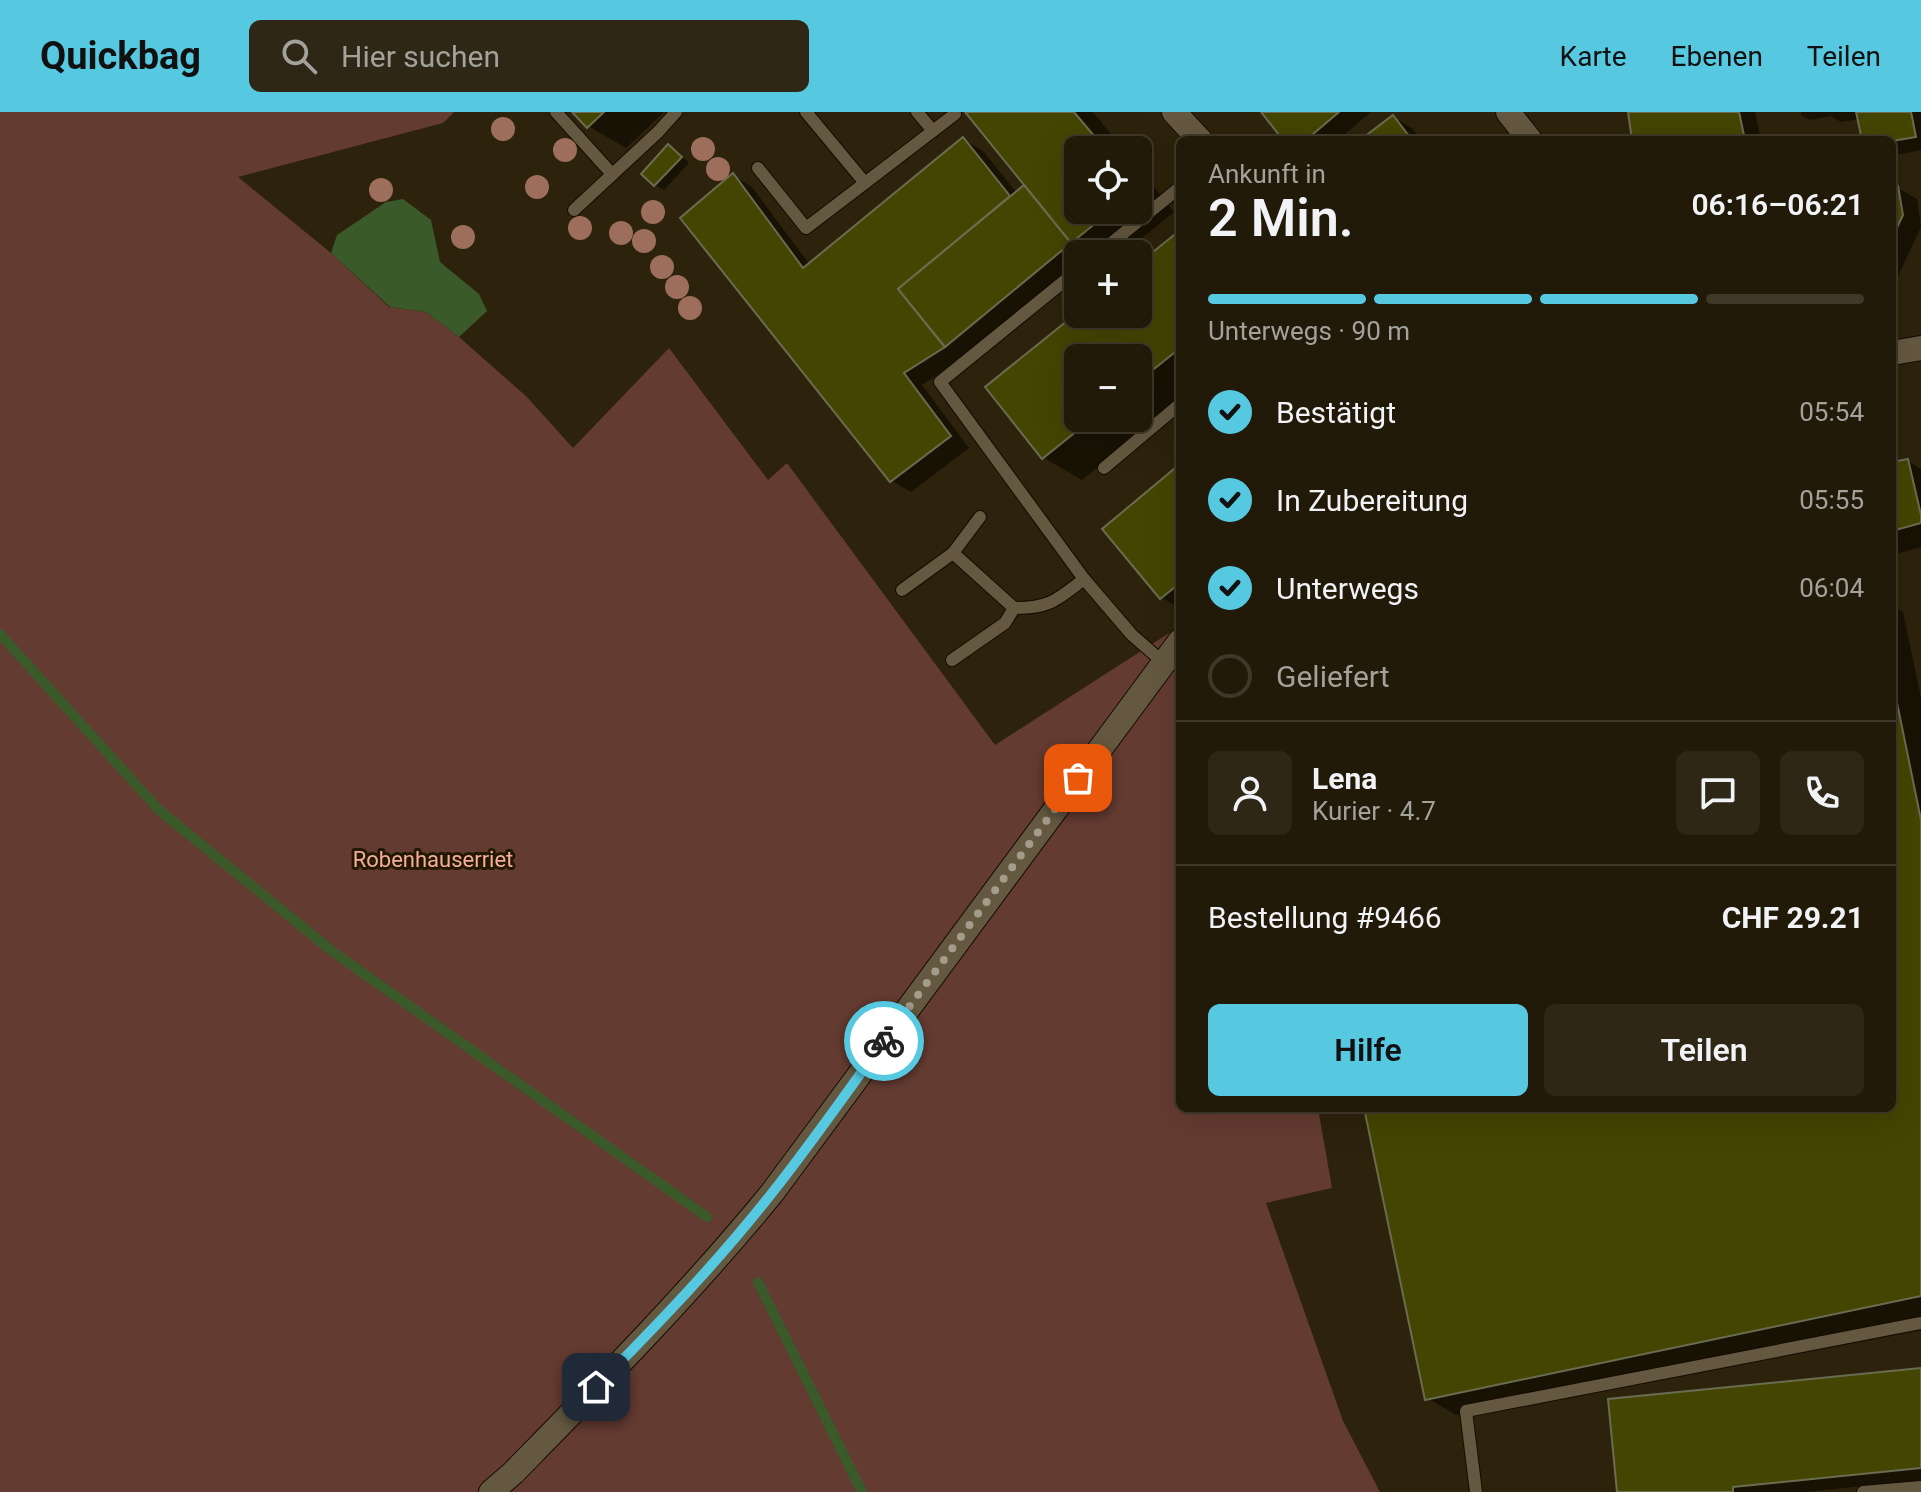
<!DOCTYPE html>
<html lang="de">
<meta charset="utf-8">
<style>
:root{--surface:#221a08;--page:#2e2716;--text:#f1f3f6;--muted:#a2a19c;--line:#3f3829;--accent:#56c9e1}
body{margin:0;font-family:Roboto,sans-serif;background:var(--page);color:var(--text);height:100vh;display:flex;flex-direction:column;font-size:30px;white-space:nowrap}
*{box-sizing:border-box;margin:0}
p{font-size:26px;color:var(--muted)}
.icon{flex:none;width:44px;height:44px;fill:none;stroke:currentColor;stroke-width:2;stroke-linecap:round;stroke-linejoin:round}
.map{position:relative;flex:1;overflow:hidden}
.side{position:absolute;left:1176px;top:24px;width:720px;height:976px;display:flex;flex-direction:column;background:var(--surface);border-radius:12px;box-shadow:0 8px 32px #0002,0 0 0 2px var(--line)}
.side>*{flex:none}
.buttons{position:absolute;left:1064px;top:24px;display:grid;gap:16px}
.buttons a{display:grid;place-items:center;width:88px;height:88px;border-radius:12px;background:var(--surface);box-shadow:0 8px 32px #0002,0 0 0 2px var(--line);font-size:40px}
.pin{position:absolute;display:grid;place-items:center;width:68px;height:68px;color:#fff;margin:-34px;border-radius:16px;box-shadow:0 4px 12px #0006}
.courier{position:absolute;display:grid;place-items:center;width:80px;height:80px;margin:-40px;border:6px solid #56c9e1;border-radius:50%;background:#fff;color:#222;box-shadow:0 2px 10px #0007}
.overview em{font-style:normal;font-weight:600}
.overview div{display:flex;flex-direction:column-reverse}
.overview{display:flex;align-items:center;justify-content:space-between;height:136px;padding:0 32px}
h1{font-size:52px;font-weight:600;line-height:60px}
.bar{display:grid;grid-template-columns:repeat(4,1fr);gap:12px 8px;align-content:center;height:96px;padding:0 32px}
.bar i{height:10px;border-radius:6px;background:var(--line)}
.bar .on{background:var(--accent)}
.bar p{grid-column:span 4}
.line{display:flex;align-items:center;gap:20px;padding:0 32px;border-top:2px solid var(--line)}
.line div{flex:1}
.round{display:grid;place-items:center;flex:none;width:84px;height:84px;border-radius:12px;background:var(--page)}
ol{padding:0 32px;list-style:none}
li{display:flex;align-items:center;gap:24px;height:88px}
li p{margin-inline-start:auto}
li .icon{padding:8px;border-radius:50%;background:var(--accent);color:#111;stroke-width:4}
li:last-child{color:var(--muted)}
li i{width:44px;height:44px;border:4px solid var(--line);border-radius:50%}
.action{display:flex;gap:16px;margin-top:auto;padding:16px 32px}
.action a{flex:1;height:92px;border-radius:12px;background:var(--accent);color:#111;font-size:32px;font-weight:600;line-height:92px;text-align:center}
.action a+a{background:var(--page);color:var(--text)}
header{display:flex;align-items:center;gap:48px;box-sizing:border-box;height:112px;padding:0 40px;background:var(--accent);color:#111}
header strong{font-size:38px}
nav{display:flex;gap:44px;margin-inline-start:auto;font-size:28px}
.search{width:560px;height:72px;background:var(--page);display:flex;align-items:center;gap:20px;box-sizing:border-box;padding:0 28px;border-radius:12px;color:var(--muted);font-size:30px}
.map>svg:first-child{display:block}
.green{fill:#643b31}
.water{fill:#3a5a2a}
.shadow{fill:#0007;fill-rule:evenodd}
.lines{fill:none;stroke-linecap:round;stroke-linejoin:round}
.stream{stroke:#3a5a2a;stroke-width:10}
.building{fill:#444500;stroke:#6a6c51;stroke-width:2}
.service-casing{stroke:#150b00;stroke-width:14}
.minor-casing{stroke:#150b00;stroke-width:26}
.service{stroke:#645840;stroke-width:12}
.minor{stroke:#645840;stroke-width:24}
.tree{fill:#9c6e5b}
.done{stroke:#a49c8b;stroke-width:8;stroke-dasharray:0 14.4}
.route{stroke:#56c9e1;stroke-width:10}
.labels{text-anchor:middle;stroke-width:6;stroke-linejoin:round;paint-order:stroke}
.park-label{font-size:22px;fill:#f7ad9c;stroke:#231903}
</style>
<header>
<strong>Quickbag</strong>
<div class="search"><svg class="icon" aria-label="search" viewBox="0 0 24 24"><circle cx="10" cy="10" r="6"/><path d="M15 15l6 6"/></svg>Hier suchen</div>
<nav><a>Karte</a><a>Ebenen</a><a>Teilen</a></nav>
</header>
<div class="map">
<svg width="1921" height="1380" viewBox="0 0 1921 1380">
<rect width="100%" height="100%" fill="#2d220b"/>
<polygon class="green" points="0,0 454,0 443,11 238,65 331,141 389,195 426,200 459,225 526,284 573,336 669,236 768,368 787,351 995,633 1180,514 1180,996 1318,996 1332,1076 1266,1091 1343,1309 1380,1380 0,1380"/>
<polygon class="water" points="403,87 431,108 440,150 479,182 487,199 459,225 426,200 390,195 331,141 337,123 386,90"/>
<g class="shadow">
<polygon points="575,0 664,0 626,36 588,14"/>
<polygon points="967,0 1093,0 1124,38 1078,38 1078,98 1138,98 1138,55 1174,100 1122,142 1078,142 1078,166 975,250 965,245 922,273 969,336 911,380 892,369 683,106 733,64 752,75 810,153 964,28 983,39 1017,81 1027,73"/>
<polygon points="1264,0 1371,0 1338,28 1286,28"/>
<polygon points="1630,0 1755,0 1761,28 1634,28"/>
<polygon points="1801,0 1921,0 1921,38 1892,44 1892,28 1864,28 1860,7 1841,10 1831,4 1810,8 1801,3"/>
<polygon points="1393,5 1412,16 1421,28 1364,28"/>
<polygon points="669,35 678,40 689,51 664,78 655,73"/>
<polygon points="1898,76 1917,87 1921,115 1892,177 1892,77"/>
<path d="M 1179,121 L 1180,288 L 1082,368 L 1044,346 L 1079,202 L 1138,202 L 1138,154 ZM 1078,246 L 1138,246 L 1138,306 L 1078,306 Z"/>
<polygon points="1908,349 1921,357 1921,435 1892,443 1892,352"/>
<polygon points="1180,355 1180,496 1162,486 1105,417"/>
<polygon points="1892,493 1903,500 1921,586 1921,1206 1456,1303 1427,1286 1366,996 1892,996"/>
<polygon points="1921,1258 1921,1368 1805,1380 1619,1380"/>
</g>
<g class="lines">
<g class="stream">
<polyline points="0,522 159,698 332,839 707,1105"/>
<polyline points="758,1170 862,1380"/>
</g>
</g>
<g class="building">
<polygon points="572,0 604,0 587,16"/>
<polygon points="965,0 1074,0 1106,38 1078,38 1078,98 1112,98 1071,131"/>
<polygon points="1261,0 1339,0 1306,28 1283,28"/>
<polygon points="1628,0 1739,0 1745,28 1632,28"/>
<polygon points="1856,0 1911,0 1916,25 1892,29 1892,28 1862,28"/>
<polygon points="1393,3 1412,28 1360,28"/>
<polygon points="963,25 1010,84 898,177 945,235 904,261 951,324 890,370 680,106 733,61 803,156"/>
<polygon points="668,32 682,45 654,74 641,62"/>
<polygon points="1024,73 1071,131 945,235 898,177"/>
<polygon points="1898,74 1903,103 1892,126 1892,75"/>
<polygon points="1179,119 1180,236 1138,270 1138,246 1078,246 1078,306 1093,306 1042,347 985,275 1078,200 1078,202 1138,202 1138,152"/>
<polygon points="1908,347 1921,403 1921,411 1892,419 1892,350"/>
<polygon points="1180,352 1180,471 1160,487 1102,417"/>
<polygon points="1892,566 1921,708 1921,1184 1425,1288 1364,996 1892,996"/>
<polygon points="1921,1256 1921,1356 1733,1375 1733,1380 1617,1380 1608,1287"/>
</g>
<g class="lines">
<g class="service-casing">
<g id="service">
<polyline points="556,0 612,62"/>
<polyline points="917,0 933,19"/>
<polyline points="758,56 806,116 865,71 806,0"/>
<polyline points="865,71 955,2"/>
<polyline points="574,98 658,20 676,0"/>
<polyline points="1098,142 1179,76 1180,78"/>
<polyline points="1078,158 940,270 1084,467 1132,523 1164,551"/>
<polyline points="1104,356 1180,292"/>
<path d="M 980,405 L 953,441 L 1014,496 C 1050,496 1057,488 1084,467"/>
<polyline points="902,478 953,441"/>
<polyline points="952,548 1005,511 1014,496"/>
<polyline points="1476,1380 1466,1299 1921,1211"/>
<polyline points="1863,1380 1921,1375"/>
</g>
</g>
<g class="minor-casing">
<g id="minor">
<polyline points="1174,0 1200,28"/>
<polyline points="1508,0 1530,28"/>
<polyline points="1892,241 1921,236"/>
<path d="M 491,1380 L 513,1361 C 602,1270 691,1180 772,1081 L 1180,529"/>
</g>
</g>
<use href="#service" class="service"/>
<use href="#minor" class="minor"/>
</g>
<g class="tree">
<circle cx="503" cy="17" r="12"/>
<circle cx="703" cy="37" r="12"/>
<circle cx="565" cy="38" r="12"/>
<circle cx="718" cy="57" r="12"/>
<circle cx="537" cy="75" r="12"/>
<circle cx="381" cy="78" r="12"/>
<circle cx="653" cy="100" r="12"/>
<circle cx="580" cy="116" r="12"/>
<circle cx="621" cy="121" r="12"/>
<circle cx="463" cy="125" r="12"/>
<circle cx="644" cy="129" r="12"/>
<circle cx="662" cy="155" r="12"/>
<circle cx="677" cy="175" r="12"/>
<circle cx="690" cy="196" r="12"/>
</g>
<g class="lines">
<polyline class="done" points="884,929 1078,666"/>
<path class="route" d="M 596,1275 C 657,1213 718,1150 772,1081 C 811,1032 847,980 884,929"/>
</g>
<g class="labels">
<g class="park-label">
<text x="433" y="755">Robenhauserriet</text>
</g>
</g>
</svg>
<div class="buttons">
<a><svg class="icon" aria-label="locate" viewBox="0 0 24 24"><circle cx="12" cy="12" r="6"/><path d="M12 2v4M12 18v4M2 12h4M18 12h4"/></svg></a>
<a>+</a>
<a>−</a>
</div>
<div class="pin" style="left:1078px;top:666px;background:#ea580c"><svg class="icon" aria-label="bag" viewBox="0 0 24 24"><path d="M5 8h14l-1 12H6zM9 8a3 3 0 0 1 6 0"/></svg></div>
<div class="pin" style="left:596px;top:1275px;background:#1f2937"><svg class="icon" aria-label="home" viewBox="0 0 24 24"><path d="M3 11l9-7 9 7M6 9v11h12V9"/></svg></div>
<div class="courier" style="left:884px;top:929px"><svg class="icon" aria-label="bike" viewBox="0 0 24 24"><circle cx="6" cy="16" r="4"/><circle cx="18" cy="16" r="4"/><path d="M6 16l4-8h5l3 8M10 8l3 8H6M13 5h3"/></svg></div>
<section class="side">
<div class="overview"><div><h1>2 Min.</h1><p>Ankunft in</p></div><em>06:16–06:21</em></div>
<div class="bar"><i class="on"></i><i class="on"></i><i class="on"></i><i></i><p>Unterwegs · 90 m</p></div>
<ol>
<li><svg class="icon" aria-label="check" viewBox="0 0 24 24"><path d="M5 12l5 5 9-10"/></svg>Bestätigt<p>05:54</p></li>
<li><svg class="icon" aria-label="check" viewBox="0 0 24 24"><path d="M5 12l5 5 9-10"/></svg>In Zubereitung<p>05:55</p></li>
<li><svg class="icon" aria-label="check" viewBox="0 0 24 24"><path d="M5 12l5 5 9-10"/></svg>Unterwegs<p>06:04</p></li>
<li><i></i>Geliefert</li>
</ol>
<div class="line" style="height:144px"><a class="round"><svg class="icon" aria-label="person" viewBox="0 0 24 24"><circle cx="12" cy="8" r="4"/><path d="M4 21q1-7 8-7t8 7"/></svg></a><div><b>Lena</b><p>Kurier · 4.7</p></div><a class="round"><svg class="icon" aria-label="chat" viewBox="0 0 24 24"><path d="M4 5h16v11H9l-5 4z"/></svg></a><a class="round"><svg class="icon" aria-label="phone" viewBox="0 0 24 24"><path d="M5 4h4l2 5-3 2q2 4 5 5l2-3 5 2v4C11 20 4 13 5 4z"/></svg></a></div>
<div class="line" style="height:104px"><div>Bestellung #9466</div><b>CHF 29.21</b></div>
<div class="action"><a>Hilfe</a><a>Teilen</a></div>
</section>
</div>
